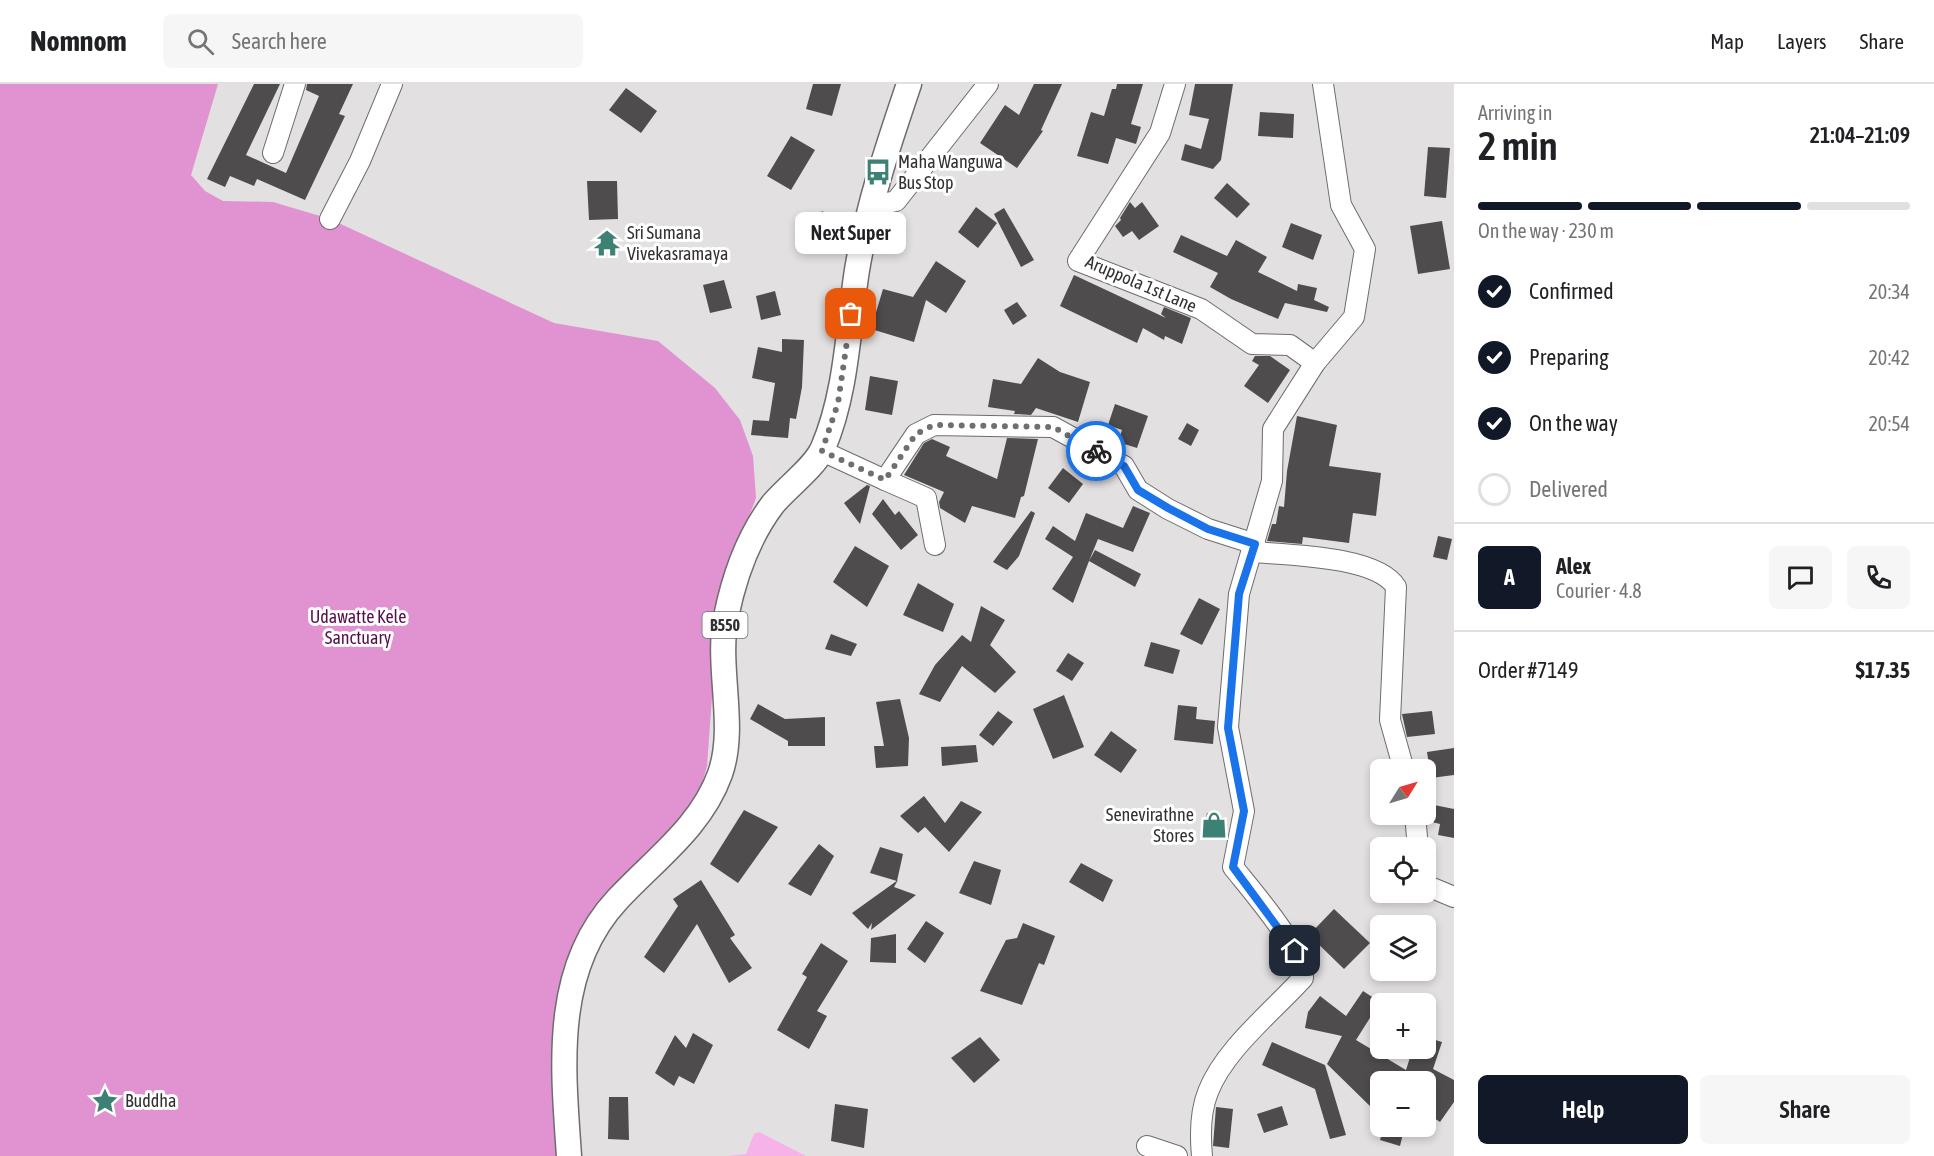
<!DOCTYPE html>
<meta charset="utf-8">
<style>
:root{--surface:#fff;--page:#f6f6f6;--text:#202124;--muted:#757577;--line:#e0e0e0;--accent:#111827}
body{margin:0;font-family:"Asap Condensed",sans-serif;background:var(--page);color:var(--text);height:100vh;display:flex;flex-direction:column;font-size:22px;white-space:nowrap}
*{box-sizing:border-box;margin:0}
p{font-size:20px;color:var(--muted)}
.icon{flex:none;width:33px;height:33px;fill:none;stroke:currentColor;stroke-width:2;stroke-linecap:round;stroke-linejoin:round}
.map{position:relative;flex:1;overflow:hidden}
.panel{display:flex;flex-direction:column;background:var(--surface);width:480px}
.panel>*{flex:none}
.needle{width:39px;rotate:53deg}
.controls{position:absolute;left:1370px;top:675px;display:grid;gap:12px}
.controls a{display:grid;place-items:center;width:66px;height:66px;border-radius:9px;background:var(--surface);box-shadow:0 3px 9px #0003;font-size:30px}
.pin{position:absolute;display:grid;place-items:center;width:51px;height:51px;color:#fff;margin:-26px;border-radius:12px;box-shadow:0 3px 9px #0006}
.courier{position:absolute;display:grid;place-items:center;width:60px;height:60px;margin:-30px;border:4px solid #1a73e8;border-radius:50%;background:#fff;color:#222;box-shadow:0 2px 8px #0007}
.bubble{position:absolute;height:42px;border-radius:9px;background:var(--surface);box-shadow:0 3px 9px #0003;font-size:20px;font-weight:600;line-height:42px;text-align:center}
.summary em{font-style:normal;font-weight:600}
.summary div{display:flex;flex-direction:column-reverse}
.summary{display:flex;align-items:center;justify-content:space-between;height:102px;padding:0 24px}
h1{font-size:39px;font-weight:600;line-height:45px}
.bar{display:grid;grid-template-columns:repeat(4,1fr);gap:9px 6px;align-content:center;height:72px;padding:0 24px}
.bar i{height:8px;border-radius:4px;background:var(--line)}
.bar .selected{background:var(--accent)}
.bar p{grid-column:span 4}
.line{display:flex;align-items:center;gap:15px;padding:0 24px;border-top:2px solid var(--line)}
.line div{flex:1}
.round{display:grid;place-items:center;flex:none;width:63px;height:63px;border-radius:9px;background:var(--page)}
ol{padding:0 24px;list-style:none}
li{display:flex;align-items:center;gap:18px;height:66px}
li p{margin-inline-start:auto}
li .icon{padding:6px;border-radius:50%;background:var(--accent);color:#fff;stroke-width:4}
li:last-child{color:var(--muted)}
li i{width:33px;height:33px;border:3px solid var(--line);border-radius:50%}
.primary-button{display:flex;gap:12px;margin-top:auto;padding:12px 24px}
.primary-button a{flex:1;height:69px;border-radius:9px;background:var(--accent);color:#fff;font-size:24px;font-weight:600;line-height:69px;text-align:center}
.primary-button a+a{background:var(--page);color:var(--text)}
header{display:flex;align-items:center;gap:36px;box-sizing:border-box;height:84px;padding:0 30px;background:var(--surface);border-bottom:2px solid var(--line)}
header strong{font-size:28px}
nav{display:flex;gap:33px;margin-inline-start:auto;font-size:21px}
.search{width:420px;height:54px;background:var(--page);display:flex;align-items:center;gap:15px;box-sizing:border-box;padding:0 21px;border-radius:9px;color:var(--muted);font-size:22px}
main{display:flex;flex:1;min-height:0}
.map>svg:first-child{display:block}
.green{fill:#f8b2ea}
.forest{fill:#e092d1}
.building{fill:#4e4c4d}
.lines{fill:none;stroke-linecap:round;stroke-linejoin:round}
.minor-casing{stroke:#6e6c6e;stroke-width:22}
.major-casing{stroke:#6e6c6e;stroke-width:27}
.minor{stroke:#fff;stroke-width:20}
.major{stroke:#fff;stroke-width:24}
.done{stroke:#706e70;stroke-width:6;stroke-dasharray:0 10.8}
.route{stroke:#1a73e8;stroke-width:8}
.labels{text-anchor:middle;stroke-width:6;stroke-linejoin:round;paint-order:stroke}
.shield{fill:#fff;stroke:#706f70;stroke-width:1.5}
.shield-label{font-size:16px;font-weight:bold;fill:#323132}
.poi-label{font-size:18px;fill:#323132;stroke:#fff;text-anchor:start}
.street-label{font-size:18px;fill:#323132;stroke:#fff}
.park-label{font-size:18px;fill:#55104c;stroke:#fff}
</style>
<header>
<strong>Nomnom</strong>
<div class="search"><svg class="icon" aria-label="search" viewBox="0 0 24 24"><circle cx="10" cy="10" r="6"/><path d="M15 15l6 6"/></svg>Search here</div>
<nav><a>Map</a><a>Layers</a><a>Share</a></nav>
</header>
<main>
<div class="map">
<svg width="1454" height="1072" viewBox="0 0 1454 1072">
<rect width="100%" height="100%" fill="#e3e0e2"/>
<polygon class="green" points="759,1048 806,1072 728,1072 746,1070 754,1050"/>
<polygon class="forest" points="0,0 218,0 191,91 205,107 223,117 273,118 330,135 554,239 658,257 715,304 740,336 753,372 756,414 740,457 716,558 707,682 699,710 615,818 575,892 559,1072 0,1072"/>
<g class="building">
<polygon points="254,0 280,0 246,71 286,89 319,12 306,6 307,0 353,0 339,30 345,32 305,116 257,95 254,102 230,92 225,103 207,95"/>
<polygon points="813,0 841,0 832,32 806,25"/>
<polygon points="1034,0 1062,0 1041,46 1043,47 1017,84 980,59 1005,21 1019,31"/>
<polygon points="1117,0 1143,0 1131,40 1141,43 1136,60 1116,54 1108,80 1077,72 1091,28 1104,32 1112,5 1116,5"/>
<polygon points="1195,0 1233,0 1221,76 1213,85 1181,76 1185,60 1201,65 1209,35 1189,31"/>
<polygon points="626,4 657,27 641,49 609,26"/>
<polygon points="1260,28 1294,30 1293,54 1258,52"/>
<polygon points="791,52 815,66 791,106 767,92"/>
<polygon points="1428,63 1450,64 1446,114 1424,112"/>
<polygon points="587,97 617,97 618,135 589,136"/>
<polygon points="1227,99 1250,120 1237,134 1214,114"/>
<polygon points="1130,118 1135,124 1142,118 1159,142 1139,156 1132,147 1123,153 1115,142 1121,136 1120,134"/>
<polygon points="976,123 997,139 978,164 958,148"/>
<polygon points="1004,124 1034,176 1021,183 994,130"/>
<polygon points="822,127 838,137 827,155 811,145"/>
<polygon points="1442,137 1450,185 1418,190 1410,142"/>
<polygon points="1291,139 1322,151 1313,176 1282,163"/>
<polygon points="1181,151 1227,172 1236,156 1267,173 1258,188 1297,207 1298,200 1317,204 1314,216 1329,223 1327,228 1285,219 1278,235 1231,215 1210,203 1218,189 1173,168"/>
<polygon points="936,177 966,197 946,229 926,216 914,258 871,245 883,205 913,213"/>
<polygon points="1074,191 1166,234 1161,230 1164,223 1191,234 1182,260 1165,252 1164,256 1143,244 1137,259 1060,222"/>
<polygon points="724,196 732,224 710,229 703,201"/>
<polygon points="775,207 781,231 761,236 756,212"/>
<polygon points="1017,218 1027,232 1013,241 1004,226"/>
<polygon points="782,255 804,256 802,303 796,335 790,334 788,354 751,351 753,336 769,337 775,299 752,294 758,263 782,268"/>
<polygon points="1255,272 1270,272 1290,286 1268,319 1244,302 1259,281 1252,277"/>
<polygon points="1038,274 1060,288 1090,298 1078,338 1036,324 1031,331 1014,330 1015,327 988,323 993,295 1021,300"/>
<polygon points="870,292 898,297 892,331 865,326"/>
<polygon points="1115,320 1148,332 1137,364 1118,358 1122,346 1108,341"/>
<polygon points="1297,332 1337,341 1329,382 1381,389 1376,432 1353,429 1349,459 1303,453 1302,460 1267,457 1272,440 1276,440 1279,422 1284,423 1287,387"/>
<polygon points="1187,339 1199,346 1191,362 1178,355"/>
<polygon points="1007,354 1038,355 1024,412 1021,413 1015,434 972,422 965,439 940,424 939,418 944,408 904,391 924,359 932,355 950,363 946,372 997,395"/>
<polygon points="1063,384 1083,400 1069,419 1048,404"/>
<polygon points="867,401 870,402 860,440 844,419"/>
<polygon points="883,415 895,431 899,427 918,451 901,466 872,430"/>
<polygon points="1133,422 1150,429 1133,468 1098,455 1089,477 1095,466 1141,490 1135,503 1089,477 1073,519 1052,505 1073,473 1045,455 1053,442 1075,457 1086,429 1123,444"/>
<polygon points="1031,427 1035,429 1019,472 1007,486 993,478"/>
<polygon points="1438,452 1452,455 1447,476 1433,473"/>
<polygon points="855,462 889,482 867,523 833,498"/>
<polygon points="918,499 954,520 943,548 903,531"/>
<polygon points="1199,514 1220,525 1202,561 1180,550"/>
<polygon points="981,522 1005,536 990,561 1016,588 995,609 962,582 940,618 919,610 935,581 962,551 971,558"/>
<polygon points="831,550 857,560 851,572 825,565"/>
<polygon points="1151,558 1180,566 1173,590 1144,582"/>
<polygon points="1068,569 1084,579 1072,597 1056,587"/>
<polygon points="1064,611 1084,663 1053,675 1033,625"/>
<polygon points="900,615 909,654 908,682 876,684 874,662 884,662 876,618"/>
<polygon points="758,620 785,635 825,633 825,662 788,662 788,657 750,635"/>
<polygon points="1178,621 1197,623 1196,635 1215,637 1213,660 1174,656"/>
<polygon points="998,627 1013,638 993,662 979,651"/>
<polygon points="1432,627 1435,650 1407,653 1402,630"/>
<polygon points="1111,647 1137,666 1121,689 1094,671"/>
<polygon points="976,661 978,678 942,682 941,663"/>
<polygon points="1454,664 1454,691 1431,694 1427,668"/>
<polygon points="924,712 945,739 961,717 982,728 949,768 925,743 918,749 900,732"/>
<polygon points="1434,721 1454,725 1454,754 1438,751 1440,740 1432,738"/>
<polygon points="744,726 778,743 738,799 710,780"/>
<polygon points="1207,729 1225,734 1220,756 1202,751"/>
<polygon points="819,760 834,772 811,812 788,800"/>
<polygon points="880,763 903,770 897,797 870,789"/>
<polygon points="974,777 1001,786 991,821 959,809"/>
<polygon points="1081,779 1113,796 1103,818 1069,798"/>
<polygon points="701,796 735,851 730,854 752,884 729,899 697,840 664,889 644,873 678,822 673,815"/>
<polygon points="898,796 894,803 916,811 871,846 872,839 868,845 852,829"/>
<polygon points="1334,825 1370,859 1344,885 1309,851"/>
<polygon points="926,837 944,849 925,879 907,865"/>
<polygon points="1023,839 1055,852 1044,881 1039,879 1022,921 980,907 1006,856 1017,854"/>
<polygon points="896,850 896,879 870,878 871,854"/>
<polygon points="821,859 848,877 817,927 827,932 809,965 777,946 807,893 802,890"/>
<polygon points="1363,907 1380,918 1356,956 1406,986 1413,964 1425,964 1425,953 1442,958 1433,985 1454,996 1454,1018 1440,1038 1425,1028 1425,998 1380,998 1380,1017 1373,1025 1327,980 1342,952 1305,944 1308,928 1320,912 1346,932"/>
<polygon points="693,949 713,961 694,1000 679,992 674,1002 655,989 675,951 686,964"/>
<polygon points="980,953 1000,976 974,999 951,974"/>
<polygon points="1272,958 1325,981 1346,1051 1330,1055 1315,1005 1262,981"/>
<polygon points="609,1013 628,1013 629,1056 608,1055"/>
<polygon points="835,1020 868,1025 864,1064 831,1057"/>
<polygon points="1282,1022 1288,1041 1264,1049 1257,1030"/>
<polygon points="1216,1023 1233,1025 1229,1064 1213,1062"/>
<polygon points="1384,1042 1405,1042 1400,1062 1380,1056"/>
</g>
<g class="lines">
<g class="minor-casing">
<g id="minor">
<polyline points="1175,0 1160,49 1078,177 1201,225 1252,260 1290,261 1315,279"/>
<polyline points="273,69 295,0"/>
<polyline points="869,123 896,117 988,0"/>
<polyline points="330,135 360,77 392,0"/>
<polyline points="822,367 885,396 916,350 934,341 1053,343 1124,382 1138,406 1168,425 1208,445 1255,460"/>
<polyline points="885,396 926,414 935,461"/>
<path d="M 1253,468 C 1288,471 1377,472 1396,503 L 1390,636 L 1404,686"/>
<polyline points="1414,764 1417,753 1415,730"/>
<polyline points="1425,801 1454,813"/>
<polyline points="1147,1062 1177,1072"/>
<path d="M 1202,1072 C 1200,1051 1200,1028 1208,1008 C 1224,966 1273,927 1303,894 C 1304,866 1252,807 1233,783 L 1244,727 L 1228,643 L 1239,510 L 1272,397 L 1273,345 L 1315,279 L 1354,233 L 1365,165 L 1341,121 L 1323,0"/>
</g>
</g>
<g class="major-casing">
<path id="major" d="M 569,1072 C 563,984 552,886 617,816 C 655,775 701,743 720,690 C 737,642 716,584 726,533 C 734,493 748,453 773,420 C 787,403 815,383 823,364 C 847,308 848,244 857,186 C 868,121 888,62 909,0"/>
</g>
<use href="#minor" class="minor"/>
<use href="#major" class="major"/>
</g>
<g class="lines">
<polyline class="done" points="851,230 838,319 822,367 885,396 916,350 934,341 1053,343 1096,367"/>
<polyline class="route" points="1096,367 1124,382 1138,406 1168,424 1208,445 1255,460 1239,510 1228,644 1244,727 1233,783 1295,867"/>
</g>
<defs>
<g id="bus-bare" transform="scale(2.07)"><path d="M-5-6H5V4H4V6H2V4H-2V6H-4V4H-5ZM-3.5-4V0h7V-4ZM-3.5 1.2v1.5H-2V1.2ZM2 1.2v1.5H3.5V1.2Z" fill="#3d8174" stroke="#fff" stroke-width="2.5" paint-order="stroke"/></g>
<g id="temple-bare" transform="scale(2.07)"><path d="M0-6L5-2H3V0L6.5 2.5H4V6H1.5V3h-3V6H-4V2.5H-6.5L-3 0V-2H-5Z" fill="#3d8174" stroke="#fff" stroke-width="2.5" paint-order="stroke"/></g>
<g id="shop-bare" transform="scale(2.07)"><path d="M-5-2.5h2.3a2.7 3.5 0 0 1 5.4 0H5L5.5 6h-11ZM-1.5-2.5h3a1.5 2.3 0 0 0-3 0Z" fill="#3d8174" stroke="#fff" stroke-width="2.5" paint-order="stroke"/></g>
<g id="sight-bare" transform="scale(2.07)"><path d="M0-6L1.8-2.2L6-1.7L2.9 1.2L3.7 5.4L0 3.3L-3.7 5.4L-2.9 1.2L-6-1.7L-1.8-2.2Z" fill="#3d8174" stroke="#fff" stroke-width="2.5" paint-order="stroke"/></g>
</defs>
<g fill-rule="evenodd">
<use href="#bus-bare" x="878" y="88"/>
<use href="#temple-bare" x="607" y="159"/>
<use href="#shop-bare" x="1214" y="741"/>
<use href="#sight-bare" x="105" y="1017"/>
</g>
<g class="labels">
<rect class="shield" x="702.5" y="528" width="45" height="26" rx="4.5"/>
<g class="shield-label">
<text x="725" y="547">B550</text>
</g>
<g class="poi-label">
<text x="898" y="84">Maha Wanguwa<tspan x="898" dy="21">Bus Stop</tspan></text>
<text x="627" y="155">Sri Sumana<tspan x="627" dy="21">Vivekasramaya</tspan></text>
<text x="1194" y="737" text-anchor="end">Senevirathne<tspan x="1194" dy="21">Stores</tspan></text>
<text x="125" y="1023">Buddha</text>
</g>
<g class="street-label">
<text transform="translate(1141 200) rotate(23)" y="6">Aruppola 1st Lane</text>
</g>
<g class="park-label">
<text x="358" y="539">Udawatte Kele<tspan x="358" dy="21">Sanctuary</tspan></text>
</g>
</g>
</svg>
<div class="controls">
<a><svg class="needle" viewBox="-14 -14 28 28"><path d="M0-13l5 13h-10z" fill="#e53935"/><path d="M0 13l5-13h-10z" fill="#757577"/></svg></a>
<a><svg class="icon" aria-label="locate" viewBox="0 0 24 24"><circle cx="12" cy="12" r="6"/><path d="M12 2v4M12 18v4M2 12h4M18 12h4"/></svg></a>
<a><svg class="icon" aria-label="layers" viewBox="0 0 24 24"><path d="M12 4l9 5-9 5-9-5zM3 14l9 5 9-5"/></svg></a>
<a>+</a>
<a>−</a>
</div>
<div class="pin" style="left:851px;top:230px;background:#ea580c"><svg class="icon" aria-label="bag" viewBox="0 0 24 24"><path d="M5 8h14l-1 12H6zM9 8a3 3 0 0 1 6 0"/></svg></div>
<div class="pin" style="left:1295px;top:867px;background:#1f2937"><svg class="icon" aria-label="home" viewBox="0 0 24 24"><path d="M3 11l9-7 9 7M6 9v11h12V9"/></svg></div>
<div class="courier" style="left:1096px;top:367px"><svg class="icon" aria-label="bike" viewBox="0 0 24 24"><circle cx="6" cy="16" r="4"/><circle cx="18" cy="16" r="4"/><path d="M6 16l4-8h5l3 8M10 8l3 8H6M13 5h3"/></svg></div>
<div class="bubble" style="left:795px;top:128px;width:111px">Next Super</div>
</div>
<section class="panel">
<div class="summary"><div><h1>2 min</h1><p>Arriving in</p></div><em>21:04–21:09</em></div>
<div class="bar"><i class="selected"></i><i class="selected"></i><i class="selected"></i><i></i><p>On the way · 230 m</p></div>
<ol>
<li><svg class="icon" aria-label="check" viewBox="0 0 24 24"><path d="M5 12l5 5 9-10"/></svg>Confirmed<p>20:34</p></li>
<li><svg class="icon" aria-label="check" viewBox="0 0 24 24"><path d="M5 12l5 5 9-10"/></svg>Preparing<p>20:42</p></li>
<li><svg class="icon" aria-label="check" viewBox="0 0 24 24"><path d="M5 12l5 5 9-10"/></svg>On the way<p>20:54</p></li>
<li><i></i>Delivered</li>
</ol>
<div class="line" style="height:108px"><b class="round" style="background:var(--accent);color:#fff">A</b><div><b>Alex</b><p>Courier · 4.8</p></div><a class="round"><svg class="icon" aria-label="chat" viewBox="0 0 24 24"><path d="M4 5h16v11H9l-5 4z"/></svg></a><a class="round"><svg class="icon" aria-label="phone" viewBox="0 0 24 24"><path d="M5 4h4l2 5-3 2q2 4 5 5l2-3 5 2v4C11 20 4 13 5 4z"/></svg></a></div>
<div class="line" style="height:78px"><div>Order #7149</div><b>$17.35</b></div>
<div class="primary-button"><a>Help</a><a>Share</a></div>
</section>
</main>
